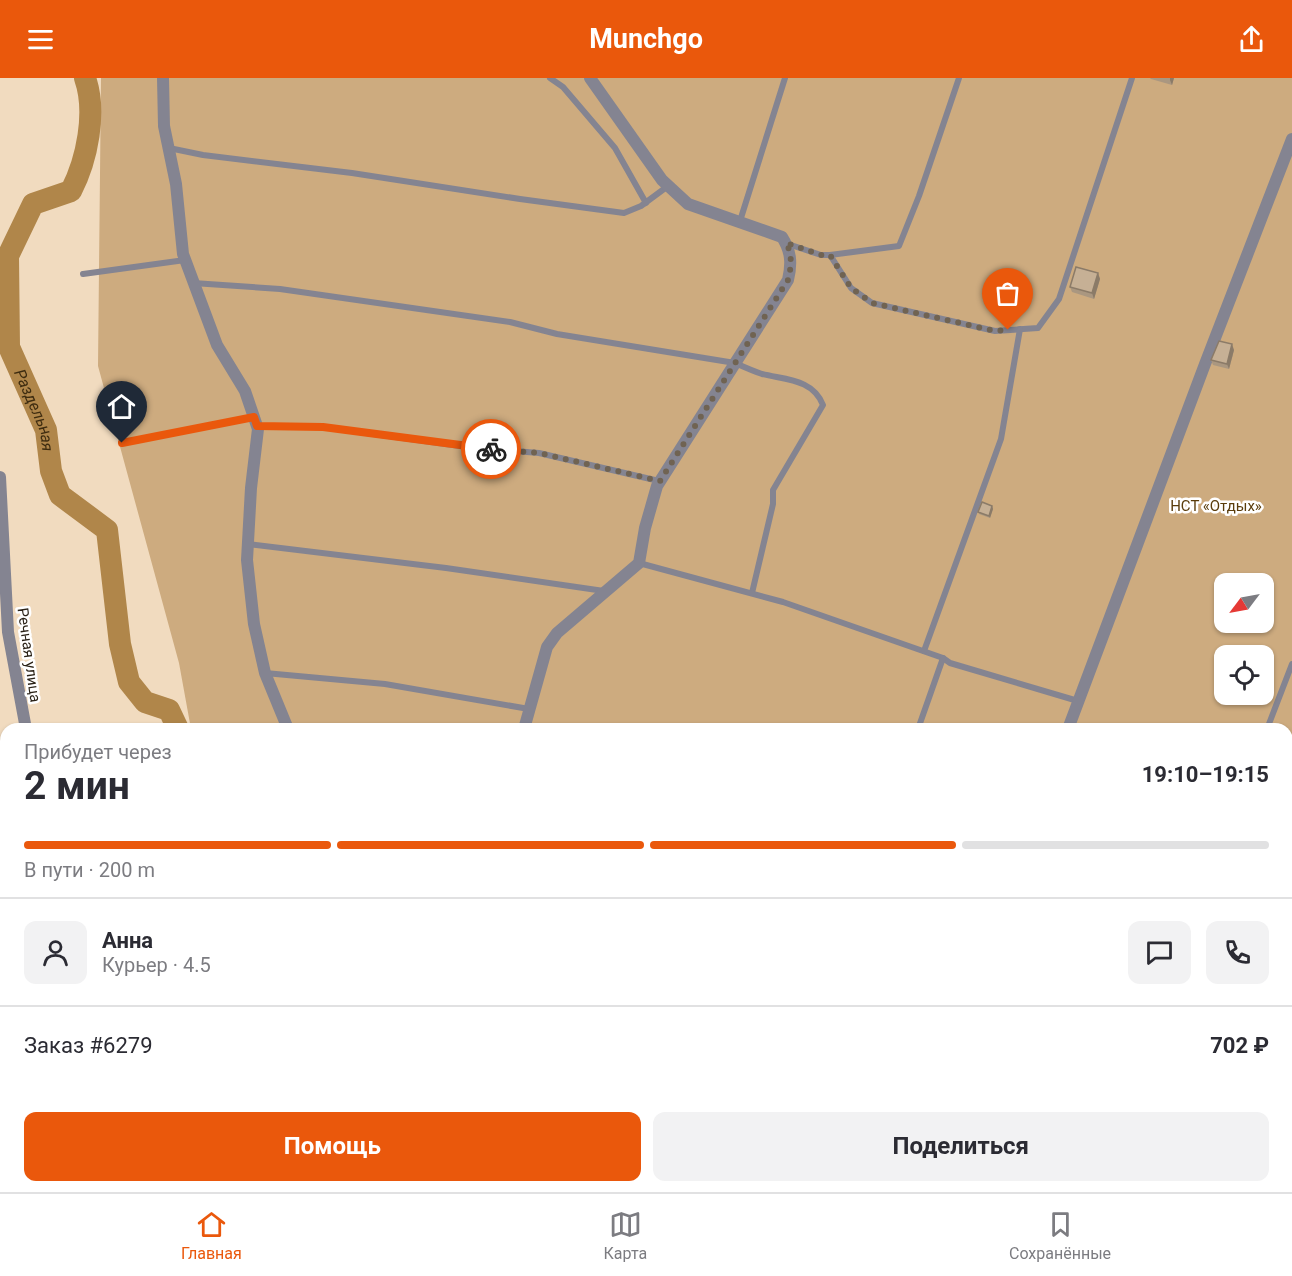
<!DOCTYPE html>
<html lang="ru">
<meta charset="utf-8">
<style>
:root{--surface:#fff;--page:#f2f2f3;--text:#2b2b33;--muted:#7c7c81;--line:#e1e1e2;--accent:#ea580c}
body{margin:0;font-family:Roboto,sans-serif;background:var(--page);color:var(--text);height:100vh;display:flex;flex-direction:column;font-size:22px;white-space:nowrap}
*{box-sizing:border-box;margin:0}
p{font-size:20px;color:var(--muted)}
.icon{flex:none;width:33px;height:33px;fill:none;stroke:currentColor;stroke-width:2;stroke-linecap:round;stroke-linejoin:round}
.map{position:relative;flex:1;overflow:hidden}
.panel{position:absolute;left:0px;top:645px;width:1293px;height:470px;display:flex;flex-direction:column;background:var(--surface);border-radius:18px 18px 0 0;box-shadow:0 2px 4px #0004}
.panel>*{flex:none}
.needle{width:39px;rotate:238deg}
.fabs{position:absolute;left:1214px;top:495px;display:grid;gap:12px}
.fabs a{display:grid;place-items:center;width:60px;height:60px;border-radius:12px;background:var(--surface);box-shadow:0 2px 4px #0004;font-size:30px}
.pin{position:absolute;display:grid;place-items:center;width:51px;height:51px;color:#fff;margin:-62px -26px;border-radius:50% 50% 50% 0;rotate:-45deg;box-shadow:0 0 6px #0007}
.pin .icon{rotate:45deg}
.courier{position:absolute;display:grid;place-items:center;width:60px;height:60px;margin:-30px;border:4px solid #ea580c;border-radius:50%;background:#fff;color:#222;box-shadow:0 2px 8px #0007}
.summary em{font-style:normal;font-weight:700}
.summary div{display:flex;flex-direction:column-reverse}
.summary{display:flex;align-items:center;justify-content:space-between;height:102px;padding:0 24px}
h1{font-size:39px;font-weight:700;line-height:45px}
.bar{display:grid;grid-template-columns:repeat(4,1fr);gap:9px 6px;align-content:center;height:72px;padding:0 24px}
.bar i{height:8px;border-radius:4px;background:var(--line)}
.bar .active{background:var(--accent)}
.bar p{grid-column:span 4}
.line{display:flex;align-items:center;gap:15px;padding:0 24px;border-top:2px solid var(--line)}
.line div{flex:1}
.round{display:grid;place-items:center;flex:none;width:63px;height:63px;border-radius:12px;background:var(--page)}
.action{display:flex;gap:12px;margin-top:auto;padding:12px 24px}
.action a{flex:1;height:69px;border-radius:12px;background:var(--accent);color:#fff;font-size:24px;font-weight:700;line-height:69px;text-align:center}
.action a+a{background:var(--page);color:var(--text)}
header{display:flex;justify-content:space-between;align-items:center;height:78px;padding:0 24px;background:var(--accent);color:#fff;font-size:27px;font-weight:700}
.dock{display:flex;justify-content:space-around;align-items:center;height:84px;border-top:2px solid var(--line);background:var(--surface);font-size:16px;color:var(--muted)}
.dock a{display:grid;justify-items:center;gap:3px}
.dock .active{color:var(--accent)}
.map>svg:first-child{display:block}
.green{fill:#cdab7f;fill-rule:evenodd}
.water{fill:#b0864a}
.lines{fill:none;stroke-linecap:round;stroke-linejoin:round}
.river{stroke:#b0864a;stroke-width:22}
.path{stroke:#938470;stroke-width:2;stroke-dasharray:3 4.5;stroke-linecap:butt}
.lane{stroke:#848491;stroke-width:6}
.street{stroke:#848491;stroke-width:12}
.wall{fill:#aa9780}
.shaded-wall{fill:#8b7b68}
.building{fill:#c6b095;stroke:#8b7b68;stroke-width:1.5}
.done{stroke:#706352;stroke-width:6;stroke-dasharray:0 10.8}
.route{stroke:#ea580c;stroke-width:8}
.labels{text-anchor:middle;stroke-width:5;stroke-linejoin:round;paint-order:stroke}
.park-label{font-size:15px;fill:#5a3c0b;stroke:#fff}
.street-label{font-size:15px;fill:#2a2217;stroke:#fff}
.water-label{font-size:16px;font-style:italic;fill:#3e2c10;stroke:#fff}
</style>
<header><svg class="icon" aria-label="menu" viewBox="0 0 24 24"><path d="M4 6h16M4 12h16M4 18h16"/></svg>Munchgo<svg class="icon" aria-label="share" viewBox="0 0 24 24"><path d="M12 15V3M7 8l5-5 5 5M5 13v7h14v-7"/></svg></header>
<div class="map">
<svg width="1292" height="1114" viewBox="0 0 1292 1114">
<rect width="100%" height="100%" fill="#f1dbbf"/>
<g class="green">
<path d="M 101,0 L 1292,0 L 1292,1089 L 1287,1090 L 1287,651 L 191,651 L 179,585 L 98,288 ZM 1224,506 L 1263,506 L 1263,544 L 1224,544 ZM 1224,578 L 1263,578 L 1263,616 L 1224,616 Z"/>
<polygon points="499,1109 1255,1109 1252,1114 510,1114"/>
</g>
<polygon class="water" points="378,1109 433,1109 438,1114 386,1114"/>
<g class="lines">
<path class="river" id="s1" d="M 85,0 C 97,34 87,82 71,113 L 33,126 L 8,178 L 9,269 L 46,352 L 51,393 L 60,417 L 107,452 L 120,566 L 129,604 L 145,624 L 169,632 L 178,651"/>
<polyline class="path" points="335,1108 338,1114"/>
<g class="lane">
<polyline points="550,0 563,9 615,70 646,125"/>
<polyline points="959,0 919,118 899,168 830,177 851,210 872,225 995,253 1038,250 1059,221 1132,0"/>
<polyline points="169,70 203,77 352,95 520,121 624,135 641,128 668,108"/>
<polyline points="740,143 785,0"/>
<polyline points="788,166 821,177 830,177"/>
<polyline points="83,196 185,182"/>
<path d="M 193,205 L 280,211 L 510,244 L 557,256 L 735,285 C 744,289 753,293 762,296 C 786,302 813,301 823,327 L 773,412 L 773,426 L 752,515"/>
<polyline points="257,348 323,349 467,369 539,375 659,403"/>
<polyline points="122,365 254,339"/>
<polyline points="248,466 446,490 604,513"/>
<polyline points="639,485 783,524 943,580 950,585 1078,623"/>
<polyline points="924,573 1001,361 1020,251"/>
<polyline points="265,595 385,606 529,631"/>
<polyline points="918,651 943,580"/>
<polyline points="1267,651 1292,586"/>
<polyline points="1287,893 1292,895"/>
<polyline points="1287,936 1292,933"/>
<polyline points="1287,1070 1292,1069"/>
<polyline points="979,1108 980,1114"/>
<polyline points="949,1114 968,1108"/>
<polyline points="1246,1114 1249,1108"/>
</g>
<g class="street">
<polyline points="163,0 164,48 176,106 183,176 217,267 245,313 258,351 251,410 247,482 254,546 265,595 288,651"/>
<polyline points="0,399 8,554 26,651"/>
<path d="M 524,651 L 547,569 L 557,555 L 639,485 L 645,450 L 657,408 L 788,202 C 792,185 791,173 782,159 L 688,126 L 662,102 L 590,0"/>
<polyline points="1068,651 1205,286 1292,61"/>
<polyline points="1287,846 1292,848"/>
<polyline points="0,865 6,850"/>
<polyline points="668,1108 684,1114"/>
<polyline points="167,1114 170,1108"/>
<polyline points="888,1114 890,1108"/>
</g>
</g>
<g class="wall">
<polygon points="1150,0 1174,0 1172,7 1151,1"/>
<polygon points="1098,195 1100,201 1094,221 1072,214 1070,209"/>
<polygon points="1234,272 1229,291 1213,287 1211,282"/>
<polygon points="992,428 993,431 990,440 979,436 978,434"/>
<polygon points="6,884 6,909 2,907 0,902"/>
<polygon points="0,937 6,938 6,969 0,968"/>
<polygon points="0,1063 6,1064 6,1084 0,1083"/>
</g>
<g class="shaded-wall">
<polygon points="1170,0 1174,0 1172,7 1170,2"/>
<polygon points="1098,195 1100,201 1094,221 1092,215"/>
<polygon points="1232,266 1234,272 1229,291 1227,286"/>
<polygon points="992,428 993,431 990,440 989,438"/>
</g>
<g class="building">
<polygon points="1076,189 1098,195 1092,215 1070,209"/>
<polygon points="1219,263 1232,266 1227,286 1211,282"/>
<polygon points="982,424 992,428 989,438 978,434"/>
<polygon points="6,884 6,904 0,902"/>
<polygon points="0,937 6,938 6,964 0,963"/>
<polygon points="0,1063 6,1064 6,1079 0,1078"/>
</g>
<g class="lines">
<path class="done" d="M 491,371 L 539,375 L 660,403 L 788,202 C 791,190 793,177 786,165 L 821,177 L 830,177 L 851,210 L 872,225 L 995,253 L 1008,252"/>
<polyline class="route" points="122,365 254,339 257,348 323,349 491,371"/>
</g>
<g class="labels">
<g class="park-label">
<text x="1216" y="433">НСТ «Отдых»</text>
</g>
<g class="street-label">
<text transform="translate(29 577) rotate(82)" y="5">Речная улица</text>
</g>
<g class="water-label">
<text dy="6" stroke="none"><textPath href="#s1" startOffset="374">Раздельная</textPath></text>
</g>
</g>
</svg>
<div class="fabs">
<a><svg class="needle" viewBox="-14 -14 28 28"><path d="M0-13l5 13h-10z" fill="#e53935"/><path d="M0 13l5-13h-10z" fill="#7c7c81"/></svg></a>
<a><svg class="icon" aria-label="locate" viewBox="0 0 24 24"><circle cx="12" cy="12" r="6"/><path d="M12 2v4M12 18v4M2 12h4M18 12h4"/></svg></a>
</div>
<div class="pin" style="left:1008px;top:252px;background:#ea580c"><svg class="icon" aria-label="bag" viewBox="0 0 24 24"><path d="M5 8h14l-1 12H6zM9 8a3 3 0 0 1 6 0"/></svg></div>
<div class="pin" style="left:122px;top:365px;background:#1f2937"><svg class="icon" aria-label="home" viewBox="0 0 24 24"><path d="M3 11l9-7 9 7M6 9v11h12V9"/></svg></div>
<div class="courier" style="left:491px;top:371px"><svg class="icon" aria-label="bike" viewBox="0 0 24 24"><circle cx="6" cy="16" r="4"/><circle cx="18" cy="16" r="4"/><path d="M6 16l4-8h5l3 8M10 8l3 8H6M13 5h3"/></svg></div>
<section class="panel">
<div class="summary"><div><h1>2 мин</h1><p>Прибудет через</p></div><em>19:10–19:15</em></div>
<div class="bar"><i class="active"></i><i class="active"></i><i class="active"></i><i></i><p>В пути · 200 m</p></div>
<div class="line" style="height:108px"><a class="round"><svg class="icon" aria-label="person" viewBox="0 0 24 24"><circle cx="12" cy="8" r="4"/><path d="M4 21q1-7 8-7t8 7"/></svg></a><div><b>Анна</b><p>Курьер · 4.5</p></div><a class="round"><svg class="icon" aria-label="chat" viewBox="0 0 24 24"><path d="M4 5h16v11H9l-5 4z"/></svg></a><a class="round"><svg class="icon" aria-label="phone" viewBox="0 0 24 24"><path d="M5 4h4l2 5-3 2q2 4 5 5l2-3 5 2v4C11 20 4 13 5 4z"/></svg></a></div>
<div class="line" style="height:78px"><div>Заказ #6279</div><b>702 ₽</b></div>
<div class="action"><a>Помощь</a><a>Поделиться</a></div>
</section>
</div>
<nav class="dock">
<a class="active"><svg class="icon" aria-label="home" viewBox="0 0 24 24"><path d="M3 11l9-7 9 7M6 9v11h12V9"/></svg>Главная</a>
<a><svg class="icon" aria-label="map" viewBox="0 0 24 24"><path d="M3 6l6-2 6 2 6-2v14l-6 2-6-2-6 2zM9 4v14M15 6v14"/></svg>Карта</a>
<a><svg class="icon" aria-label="saved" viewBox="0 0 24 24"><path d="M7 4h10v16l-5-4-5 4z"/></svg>Сохранённые</a>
</nav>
